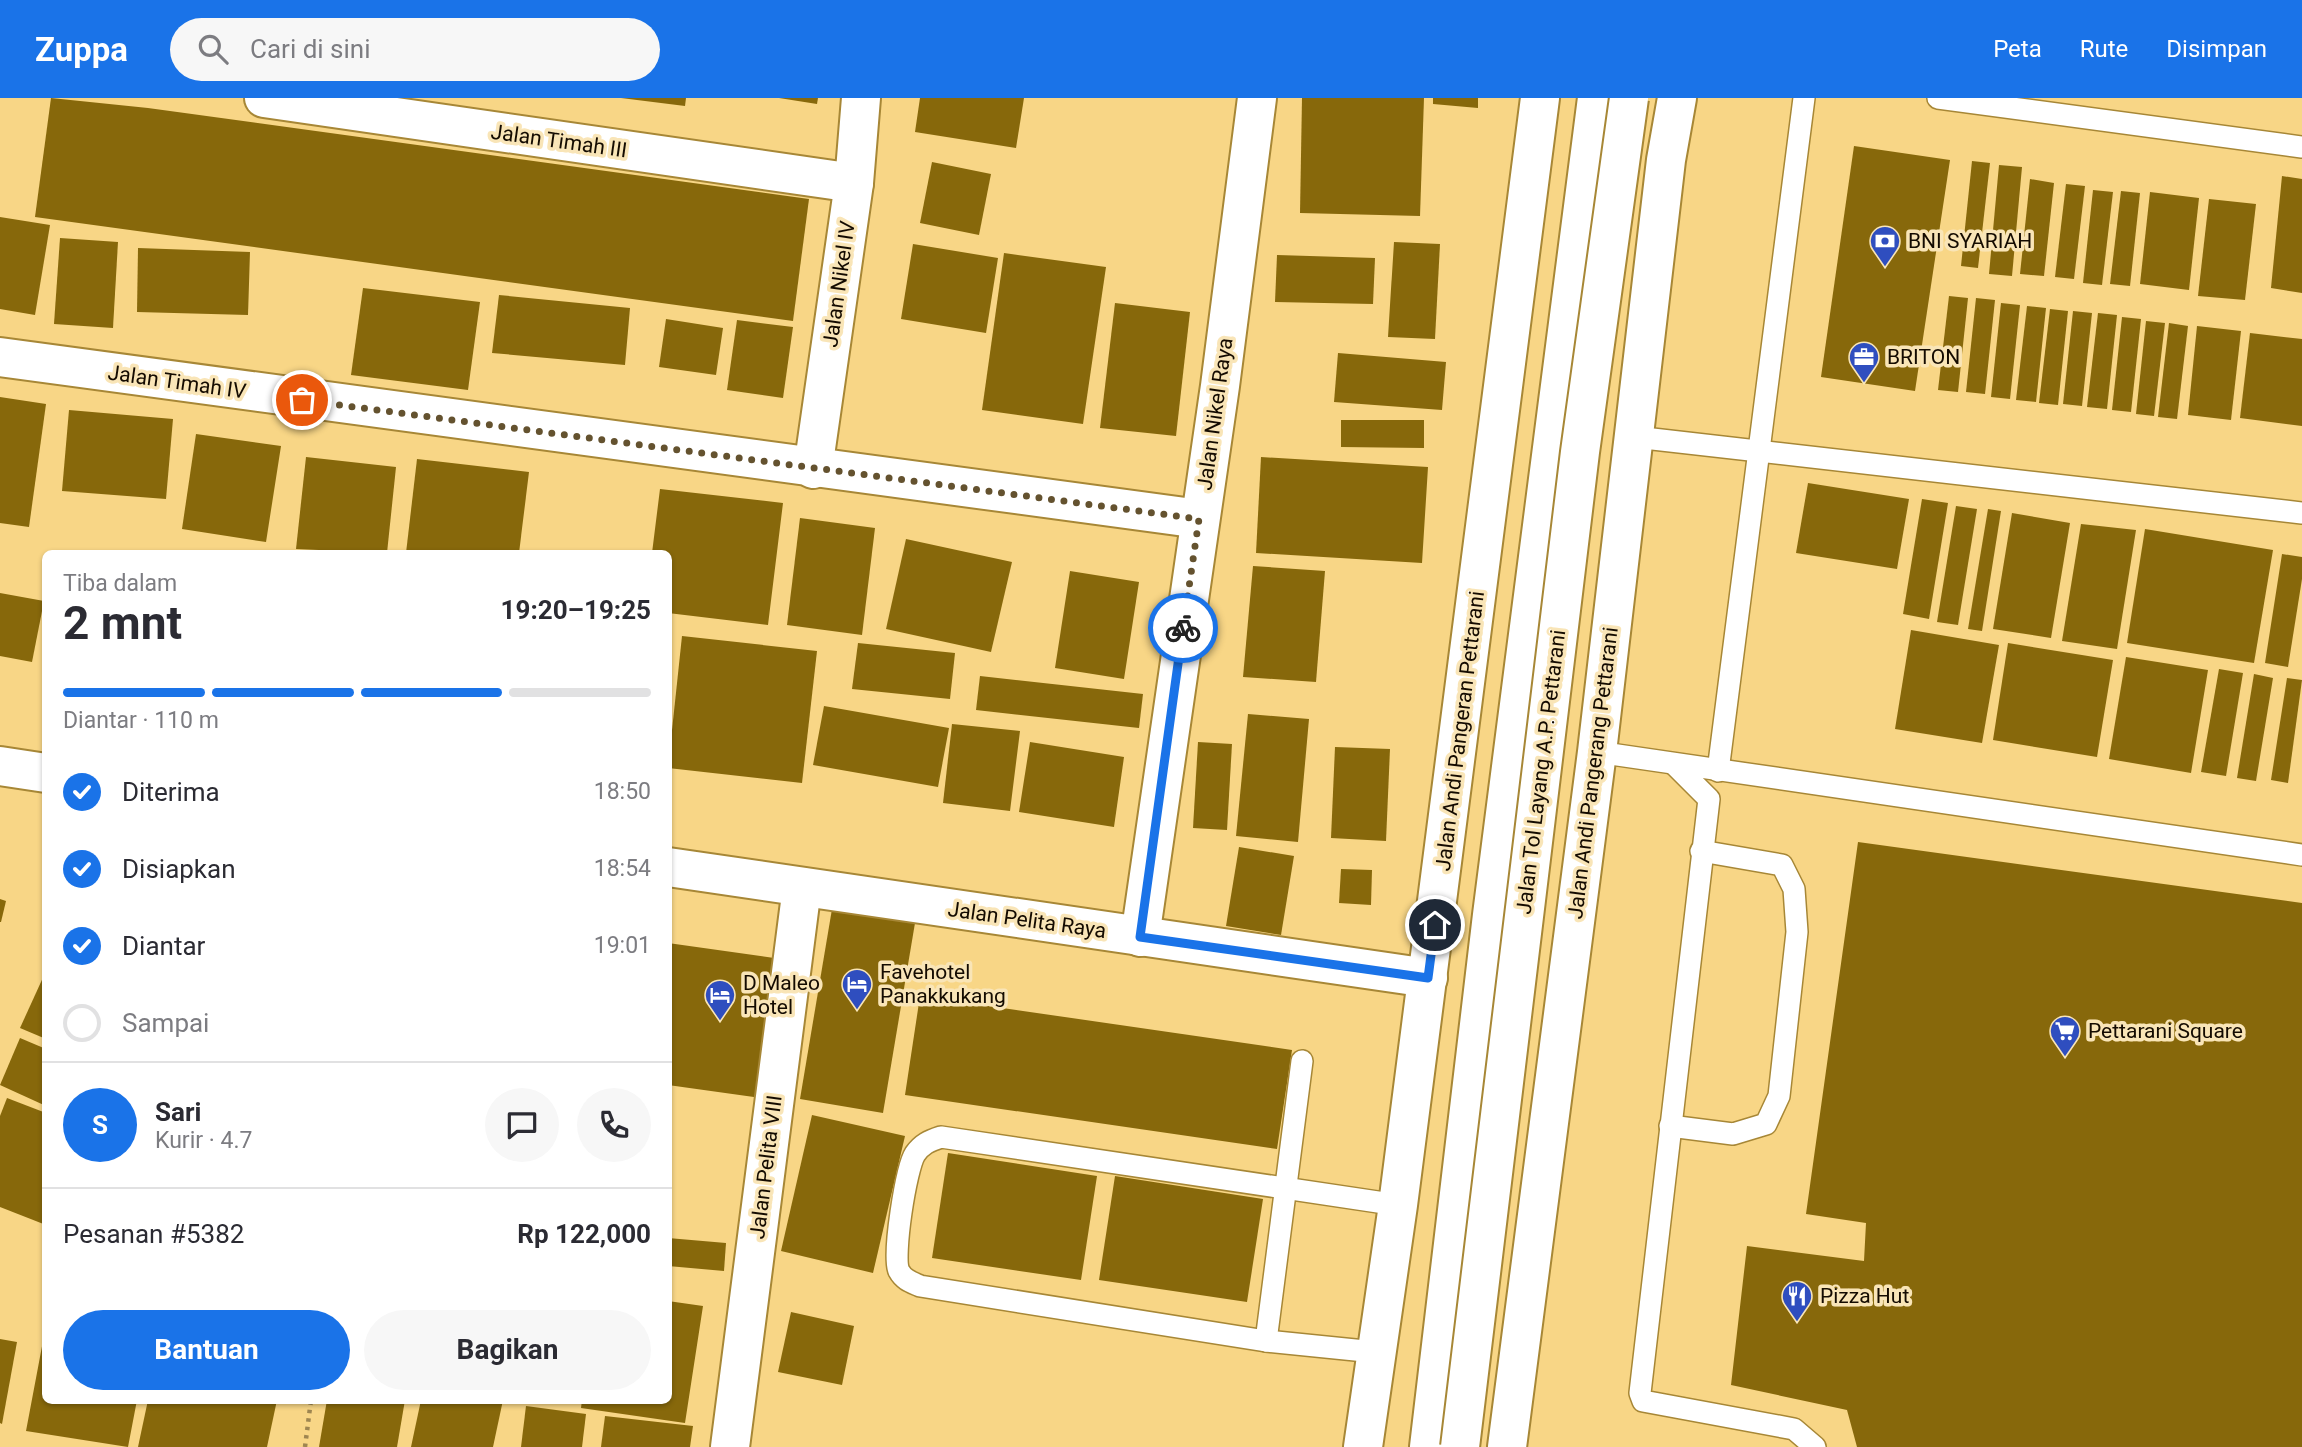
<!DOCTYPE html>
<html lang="id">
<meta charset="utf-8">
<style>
:root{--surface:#fff;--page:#f7f7f7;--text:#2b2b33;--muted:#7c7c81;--line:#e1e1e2;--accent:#1a73e8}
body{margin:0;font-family:Roboto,sans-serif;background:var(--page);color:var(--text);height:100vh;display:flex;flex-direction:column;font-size:26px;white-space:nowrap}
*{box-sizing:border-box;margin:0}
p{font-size:23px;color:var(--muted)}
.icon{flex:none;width:38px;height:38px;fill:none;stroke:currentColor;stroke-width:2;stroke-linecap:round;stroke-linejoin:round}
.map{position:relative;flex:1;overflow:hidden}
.panel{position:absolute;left:42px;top:452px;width:630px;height:854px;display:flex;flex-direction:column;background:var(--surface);border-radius:10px;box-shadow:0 2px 5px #0004}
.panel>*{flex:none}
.pin{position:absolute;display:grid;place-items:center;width:60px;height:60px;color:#fff;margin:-30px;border:4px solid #fff;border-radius:50%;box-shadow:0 2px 7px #0007}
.courier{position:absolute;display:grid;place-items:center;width:70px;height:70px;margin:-35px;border:5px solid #1a73e8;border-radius:50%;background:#fff;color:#222;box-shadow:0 2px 9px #0007}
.headline em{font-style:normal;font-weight:700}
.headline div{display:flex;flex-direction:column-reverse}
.headline{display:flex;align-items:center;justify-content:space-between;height:119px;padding:0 21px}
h1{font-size:46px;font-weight:700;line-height:52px}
.bar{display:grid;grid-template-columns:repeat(4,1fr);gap:10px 7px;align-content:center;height:84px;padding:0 21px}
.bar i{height:9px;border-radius:5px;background:var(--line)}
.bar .active{background:var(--accent)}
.bar p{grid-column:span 4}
.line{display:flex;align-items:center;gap:18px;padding:0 21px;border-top:2px solid var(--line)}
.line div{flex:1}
.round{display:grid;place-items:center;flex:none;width:74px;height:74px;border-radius:37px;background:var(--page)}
ol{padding:0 21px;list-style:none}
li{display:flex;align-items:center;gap:21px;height:77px}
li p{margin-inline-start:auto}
li .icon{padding:7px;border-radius:50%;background:var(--accent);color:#fff;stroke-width:4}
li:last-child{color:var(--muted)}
li i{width:38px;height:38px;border:4px solid var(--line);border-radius:50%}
.button{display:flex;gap:14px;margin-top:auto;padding:14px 21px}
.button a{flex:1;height:80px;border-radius:42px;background:var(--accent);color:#fff;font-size:28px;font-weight:700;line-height:80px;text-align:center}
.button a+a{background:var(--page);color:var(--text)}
header{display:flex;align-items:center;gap:42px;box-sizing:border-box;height:98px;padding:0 35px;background:var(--accent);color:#fff}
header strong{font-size:33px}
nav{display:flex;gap:38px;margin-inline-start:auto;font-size:24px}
.search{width:490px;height:63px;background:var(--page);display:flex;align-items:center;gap:18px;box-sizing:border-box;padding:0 24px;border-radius:38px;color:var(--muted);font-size:26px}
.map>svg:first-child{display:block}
.building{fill:#87680b}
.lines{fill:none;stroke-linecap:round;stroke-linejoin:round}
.lane-casing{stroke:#a78736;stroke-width:24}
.street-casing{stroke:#a78736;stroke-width:42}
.secondary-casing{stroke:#a78736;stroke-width:42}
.highway-casing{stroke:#a78736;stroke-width:42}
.path{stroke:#9e8651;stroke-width:4.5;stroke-dasharray:3.5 5;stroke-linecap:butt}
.lane{stroke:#fff;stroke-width:21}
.street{stroke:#fff;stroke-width:38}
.secondary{stroke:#fff;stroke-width:38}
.highway{stroke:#fff;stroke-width:38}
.highway-bridge-casing{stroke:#a78736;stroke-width:42;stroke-linecap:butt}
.highway-bridge{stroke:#fff;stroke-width:38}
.done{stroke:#64522f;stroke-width:7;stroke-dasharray:0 12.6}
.route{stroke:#1a73e8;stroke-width:9}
.labels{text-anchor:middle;stroke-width:7;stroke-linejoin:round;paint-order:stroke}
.street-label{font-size:21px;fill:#140b00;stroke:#f9e5b7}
.poi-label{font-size:21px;fill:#140b00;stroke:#f9e5b7;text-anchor:start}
</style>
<header>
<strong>Zuppa</strong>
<div class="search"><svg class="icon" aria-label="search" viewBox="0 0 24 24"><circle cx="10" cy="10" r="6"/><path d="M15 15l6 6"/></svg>Cari di sini</div>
<nav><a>Peta</a><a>Rute</a><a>Disimpan</a></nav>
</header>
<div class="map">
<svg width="2302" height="1349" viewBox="0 0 2302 1349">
<rect width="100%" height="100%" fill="#f8d686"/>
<g class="building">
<polygon points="51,0 148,10 809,101 793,223 35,119"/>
<polygon points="621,0 686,0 685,8"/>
<polygon points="779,0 818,0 817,6"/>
<polygon points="920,0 1024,0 1016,50 915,34"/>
<polygon points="1302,0 1424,0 1420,118 1300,115"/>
<polygon points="1433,0 1478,0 1478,10 1433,6"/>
<polygon points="1854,48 1950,62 1915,293 1821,279"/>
<polygon points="1972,63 1990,65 1978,170 1961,168"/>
<polygon points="932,64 991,76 979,137 920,125"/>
<polygon points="1999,67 2022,69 2012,178 1989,176"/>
<polygon points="2282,78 2302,81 2302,195 2271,190"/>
<polygon points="2030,81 2054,85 2044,178 2020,176"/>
<polygon points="2066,86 2085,88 2074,181 2055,179"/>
<polygon points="2093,92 2113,94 2102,187 2083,185"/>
<polygon points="2121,93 2140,95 2130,188 2110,186"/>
<polygon points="2150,94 2199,100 2189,192 2140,186"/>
<polygon points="2209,101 2256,106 2245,202 2198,198"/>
<polygon points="0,119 50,127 35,217 0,211"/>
<polygon points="60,140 118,144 113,230 54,226"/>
<polygon points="1394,144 1440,146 1435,241 1388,239"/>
<polygon points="913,146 998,160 986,235 901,221"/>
<polygon points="138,150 250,154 248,217 137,214"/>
<polygon points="1004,155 1106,169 1083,326 982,312"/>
<polygon points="1277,157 1375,160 1373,206 1275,204"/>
<polygon points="363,190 480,204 468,292 351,277"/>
<polygon points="499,197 630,210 625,267 492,255"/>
<polygon points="1949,198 1968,200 1958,294 1938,292"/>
<polygon points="1976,200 1995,202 1985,296 1966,294"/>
<polygon points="1115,205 1190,214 1176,338 1100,330"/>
<polygon points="2001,205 2020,207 2010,301 1991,299"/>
<polygon points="2027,208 2046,210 2036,304 2016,302"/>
<polygon points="2050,211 2068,213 2058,307 2039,305"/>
<polygon points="2073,213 2092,215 2082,308 2063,306"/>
<polygon points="2098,215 2117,217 2107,311 2087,309"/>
<polygon points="2122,219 2141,221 2131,314 2112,312"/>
<polygon points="666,221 723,230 716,277 659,269"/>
<polygon points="737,222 793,229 783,300 727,292"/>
<polygon points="2146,223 2165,225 2154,318 2136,316"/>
<polygon points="2169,225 2188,228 2177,321 2158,319"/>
<polygon points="2197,228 2241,233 2231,322 2188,317"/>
<polygon points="2250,235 2302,241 2302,328 2240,320"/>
<polygon points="1338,255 1446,264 1442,312 1334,304"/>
<polygon points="0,299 46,306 29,429 0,425"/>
<polygon points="69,312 173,321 166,401 62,393"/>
<polygon points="1341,322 1424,322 1424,350 1341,349"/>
<polygon points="196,336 281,348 266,444 182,431"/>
<polygon points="306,359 396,369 387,455 296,451"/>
<polygon points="1261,359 1428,369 1422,465 1256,455"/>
<polygon points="417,361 529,374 519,455 406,455"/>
<polygon points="1808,385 1909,401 1897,471 1796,455"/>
<polygon points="660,391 783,405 768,527 668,515 668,455 652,455"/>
<polygon points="1922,401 1948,405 1929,521 1903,516"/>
<polygon points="1956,408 1977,411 1958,527 1937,524"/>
<polygon points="1988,411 2001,413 1982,533 1968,531"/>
<polygon points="2012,415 2070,425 2051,540 1993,531"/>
<polygon points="800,420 875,430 862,537 787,527"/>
<polygon points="2081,426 2136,432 2117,551 2062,543"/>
<polygon points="2145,431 2273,452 2254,565 2127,545"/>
<polygon points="906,441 1012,464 991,554 886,531"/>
<polygon points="2282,456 2302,459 2302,481 2288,569 2265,565"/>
<polygon points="1253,468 1325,473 1316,584 1243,579"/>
<polygon points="1070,473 1139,484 1124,581 1055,570"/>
<polygon points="0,495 44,503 32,564 0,558"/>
<polygon points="1911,532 1999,547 1982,645 1895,631"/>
<polygon points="682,538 817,553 802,685 668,670"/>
<polygon points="858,545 955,555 950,601 852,591"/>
<polygon points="2008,545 2113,562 2097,659 1993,642"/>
<polygon points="2126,559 2208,572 2191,675 2109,661"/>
<polygon points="2219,571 2243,575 2226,678 2201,674"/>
<polygon points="2254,576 2273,580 2256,683 2237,680"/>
<polygon points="980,578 1143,596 1139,630 976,612"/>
<polygon points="2287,580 2302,582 2288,685 2271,682"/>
<polygon points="824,608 949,630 938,689 813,667"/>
<polygon points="1248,616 1309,621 1298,744 1236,738"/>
<polygon points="952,626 1020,633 1010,713 943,705"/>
<polygon points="1030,644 1124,659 1114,729 1019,714"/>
<polygon points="1198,644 1232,646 1227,732 1193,730"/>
<polygon points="1335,649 1390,651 1386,743 1331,740"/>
<polygon points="1858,744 2302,805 2302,1349 1857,1349 1847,1312 1731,1287 1747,1148 1864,1163 1866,1125 1806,1116"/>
<polygon points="1239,749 1294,758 1281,837 1226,828"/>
<polygon points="1341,771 1372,772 1371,807 1339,805"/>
<polygon points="0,801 6,803 1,824 0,824"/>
<polygon points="832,811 915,825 883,1015 800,1001"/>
<polygon points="668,845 781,861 761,1000 668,987"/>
<polygon points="46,873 46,941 20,930"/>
<polygon points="920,898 1292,952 1277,1051 905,997"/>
<polygon points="20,940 46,951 46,1008 0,987"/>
<polygon points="7,1000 46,1015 46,1127 0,1109 0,1018"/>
<polygon points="812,1017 905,1038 873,1175 781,1153"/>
<polygon points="948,1055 1097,1078 1081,1182 932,1160"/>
<polygon points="1115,1078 1263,1101 1247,1204 1099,1182"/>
<polygon points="668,1140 726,1145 724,1173 668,1168"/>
<polygon points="668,1203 703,1208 685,1325 581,1310 582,1302 668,1302"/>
<polygon points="791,1214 854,1228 842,1287 778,1274"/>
<polygon points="0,1241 17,1244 2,1326 0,1325"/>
<polygon points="43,1243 46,1243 46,1302 137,1302 128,1349 26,1333"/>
<polygon points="148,1302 277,1302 267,1349 138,1349"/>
<polygon points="327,1302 405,1302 397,1349 319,1349"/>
<polygon points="421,1302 503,1302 493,1349 411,1349"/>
<polygon points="526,1308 586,1316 582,1349 521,1349"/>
<polygon points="605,1318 693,1328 690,1349 601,1349"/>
</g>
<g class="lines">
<g class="lane-casing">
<g id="lane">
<polyline points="1938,0 2302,49"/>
<polyline points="1635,339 2302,415"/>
<polyline points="1597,654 2302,757"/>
<polyline points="1674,666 1709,701 1640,1295 1643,1303 1794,1331 1815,1349"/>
<polyline points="1718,673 1804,0"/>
<polyline points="1670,1028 1733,1036 1766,1026 1779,998 1797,834 1794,791 1782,767 1701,753"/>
<polyline points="1266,1243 1302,963"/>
<path d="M 1375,1254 L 1266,1243 L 920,1188 C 911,1184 904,1182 899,1173 C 892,1159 906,1070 915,1056 C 922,1046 929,1043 941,1039 L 1398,1107"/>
</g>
</g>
<g class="street-casing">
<g id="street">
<polyline points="264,0 854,85"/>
<polyline points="0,259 1200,421"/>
<polyline points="813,371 854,85 861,0"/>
<polyline points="1140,839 1220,288 1257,0"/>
<polyline points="730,1349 802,789"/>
</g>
</g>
<g class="secondary-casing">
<g id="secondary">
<polyline points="0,668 46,675"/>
<polyline points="668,769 1428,880"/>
</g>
</g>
<g class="highway-casing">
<g id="highway">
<polyline points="1363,1349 1398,1107 1540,0"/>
<polyline points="1429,1349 1492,817 1597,0"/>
<polyline points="1507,1349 1597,654 1666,62 1677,0"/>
</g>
</g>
<polyline class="path" points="305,1349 311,1302"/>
<use href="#lane" class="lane"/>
<use href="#street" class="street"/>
<use href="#secondary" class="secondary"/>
<use href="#highway" class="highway"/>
<g class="highway-bridge-casing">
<polyline id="highway-bridge" points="1460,1349 1580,354 1629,0"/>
</g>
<use href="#highway-bridge" class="highway-bridge"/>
</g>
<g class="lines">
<polyline class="done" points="302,302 1199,421 1183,530"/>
<polyline class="route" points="1183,530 1140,839 1428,880 1435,827"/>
</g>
<defs>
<g id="bank-pin" transform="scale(1.575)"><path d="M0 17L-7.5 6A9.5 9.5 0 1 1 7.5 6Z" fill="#2f4ebf" stroke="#f9e5b7"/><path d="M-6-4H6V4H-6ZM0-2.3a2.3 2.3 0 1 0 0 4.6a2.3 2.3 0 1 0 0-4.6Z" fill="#fff"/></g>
<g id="office-pin" transform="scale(1.575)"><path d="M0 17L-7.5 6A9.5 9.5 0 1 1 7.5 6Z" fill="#2f4ebf" stroke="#f9e5b7"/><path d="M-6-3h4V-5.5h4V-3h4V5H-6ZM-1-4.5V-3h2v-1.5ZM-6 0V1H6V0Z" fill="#fff"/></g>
<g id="hotel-pin" transform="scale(1.575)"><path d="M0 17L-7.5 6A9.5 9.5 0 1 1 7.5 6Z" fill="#2f4ebf" stroke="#f9e5b7"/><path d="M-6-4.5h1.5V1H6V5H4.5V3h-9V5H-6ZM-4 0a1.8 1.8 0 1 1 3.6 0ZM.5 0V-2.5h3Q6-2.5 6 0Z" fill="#fff"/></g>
<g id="supermarket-pin" transform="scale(1.575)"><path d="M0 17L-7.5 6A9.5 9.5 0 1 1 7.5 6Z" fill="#2f4ebf" stroke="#f9e5b7"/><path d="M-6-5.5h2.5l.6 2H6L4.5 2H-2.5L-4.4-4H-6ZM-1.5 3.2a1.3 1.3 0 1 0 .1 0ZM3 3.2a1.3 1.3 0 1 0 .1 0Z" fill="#fff"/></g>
<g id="restaurant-pin" transform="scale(1.575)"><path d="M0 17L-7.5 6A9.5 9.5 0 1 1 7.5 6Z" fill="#2f4ebf" stroke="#f9e5b7"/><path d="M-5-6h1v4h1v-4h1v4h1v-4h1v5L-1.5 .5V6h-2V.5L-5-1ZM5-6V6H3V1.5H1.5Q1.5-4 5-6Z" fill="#fff"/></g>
</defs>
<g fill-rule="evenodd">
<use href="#bank-pin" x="1885" y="143"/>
<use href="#office-pin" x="1864" y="259"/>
<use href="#hotel-pin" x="857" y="886"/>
<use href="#hotel-pin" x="720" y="897"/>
<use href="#supermarket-pin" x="2065" y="933"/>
<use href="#restaurant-pin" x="1797" y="1198"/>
</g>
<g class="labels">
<g class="street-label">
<text transform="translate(559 43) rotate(8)" y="7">Jalan Timah III</text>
<text transform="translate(839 186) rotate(-82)" y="7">Jalan Nikel IV</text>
<text transform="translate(177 284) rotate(8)" y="7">Jalan Timah IV</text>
<text transform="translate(1215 316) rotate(-82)" y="7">Jalan Nikel Raya</text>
<text transform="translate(1460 633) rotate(-83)" y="7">Jalan Andi Pangeran Pettarani</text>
<text transform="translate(1541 674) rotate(-83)" y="7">Jalan Tol Layang A.P. Pettarani</text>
<text transform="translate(1593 675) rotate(-83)" y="7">Jalan Andi Pangerang Pettarani</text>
<text transform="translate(1027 822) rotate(8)" y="7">Jalan Pelita Raya</text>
<text transform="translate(766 1069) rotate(-83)" y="7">Jalan Pelita VIII</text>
</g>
<g class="poi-label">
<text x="1908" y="150">BNI SYARIAH</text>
<text x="1887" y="266">BRITON</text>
<text x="880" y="881">Favehotel<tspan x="880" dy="24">Panakkukang</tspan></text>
<text x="743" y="892">D Maleo<tspan x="743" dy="24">Hotel</tspan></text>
<text x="2088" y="940">Pettarani Square</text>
<text x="1820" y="1205">Pizza Hut</text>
</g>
</g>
</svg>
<div class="pin" style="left:302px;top:302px;background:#ea580c"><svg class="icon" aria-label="bag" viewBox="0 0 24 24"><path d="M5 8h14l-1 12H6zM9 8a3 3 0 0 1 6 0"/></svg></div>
<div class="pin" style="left:1435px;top:827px;background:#1f2937"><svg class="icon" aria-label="home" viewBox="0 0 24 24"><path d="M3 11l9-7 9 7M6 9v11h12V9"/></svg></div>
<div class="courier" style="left:1183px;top:530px"><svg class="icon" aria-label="bike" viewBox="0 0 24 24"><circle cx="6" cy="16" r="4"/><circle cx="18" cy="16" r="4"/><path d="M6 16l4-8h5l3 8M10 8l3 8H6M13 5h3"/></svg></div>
<section class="panel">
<div class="headline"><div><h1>2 mnt</h1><p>Tiba dalam</p></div><em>19:20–19:25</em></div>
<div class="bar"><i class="active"></i><i class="active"></i><i class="active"></i><i></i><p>Diantar · 110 m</p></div>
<ol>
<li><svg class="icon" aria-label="check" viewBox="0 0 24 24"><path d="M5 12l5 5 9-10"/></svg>Diterima<p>18:50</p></li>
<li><svg class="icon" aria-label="check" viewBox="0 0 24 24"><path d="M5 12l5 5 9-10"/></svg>Disiapkan<p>18:54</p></li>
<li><svg class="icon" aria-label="check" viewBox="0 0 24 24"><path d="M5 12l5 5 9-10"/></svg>Diantar<p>19:01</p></li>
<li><i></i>Sampai</li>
</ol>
<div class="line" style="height:126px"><b class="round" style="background:var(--accent);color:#fff">S</b><div><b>Sari</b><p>Kurir · 4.7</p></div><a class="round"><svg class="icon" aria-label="chat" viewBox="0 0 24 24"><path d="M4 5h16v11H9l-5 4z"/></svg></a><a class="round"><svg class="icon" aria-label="phone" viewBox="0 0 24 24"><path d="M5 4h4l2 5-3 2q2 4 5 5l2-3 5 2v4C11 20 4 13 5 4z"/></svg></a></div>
<div class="line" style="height:91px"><div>Pesanan #5382</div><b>Rp 122,000</b></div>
<div class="button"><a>Bantuan</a><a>Bagikan</a></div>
</section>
</div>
